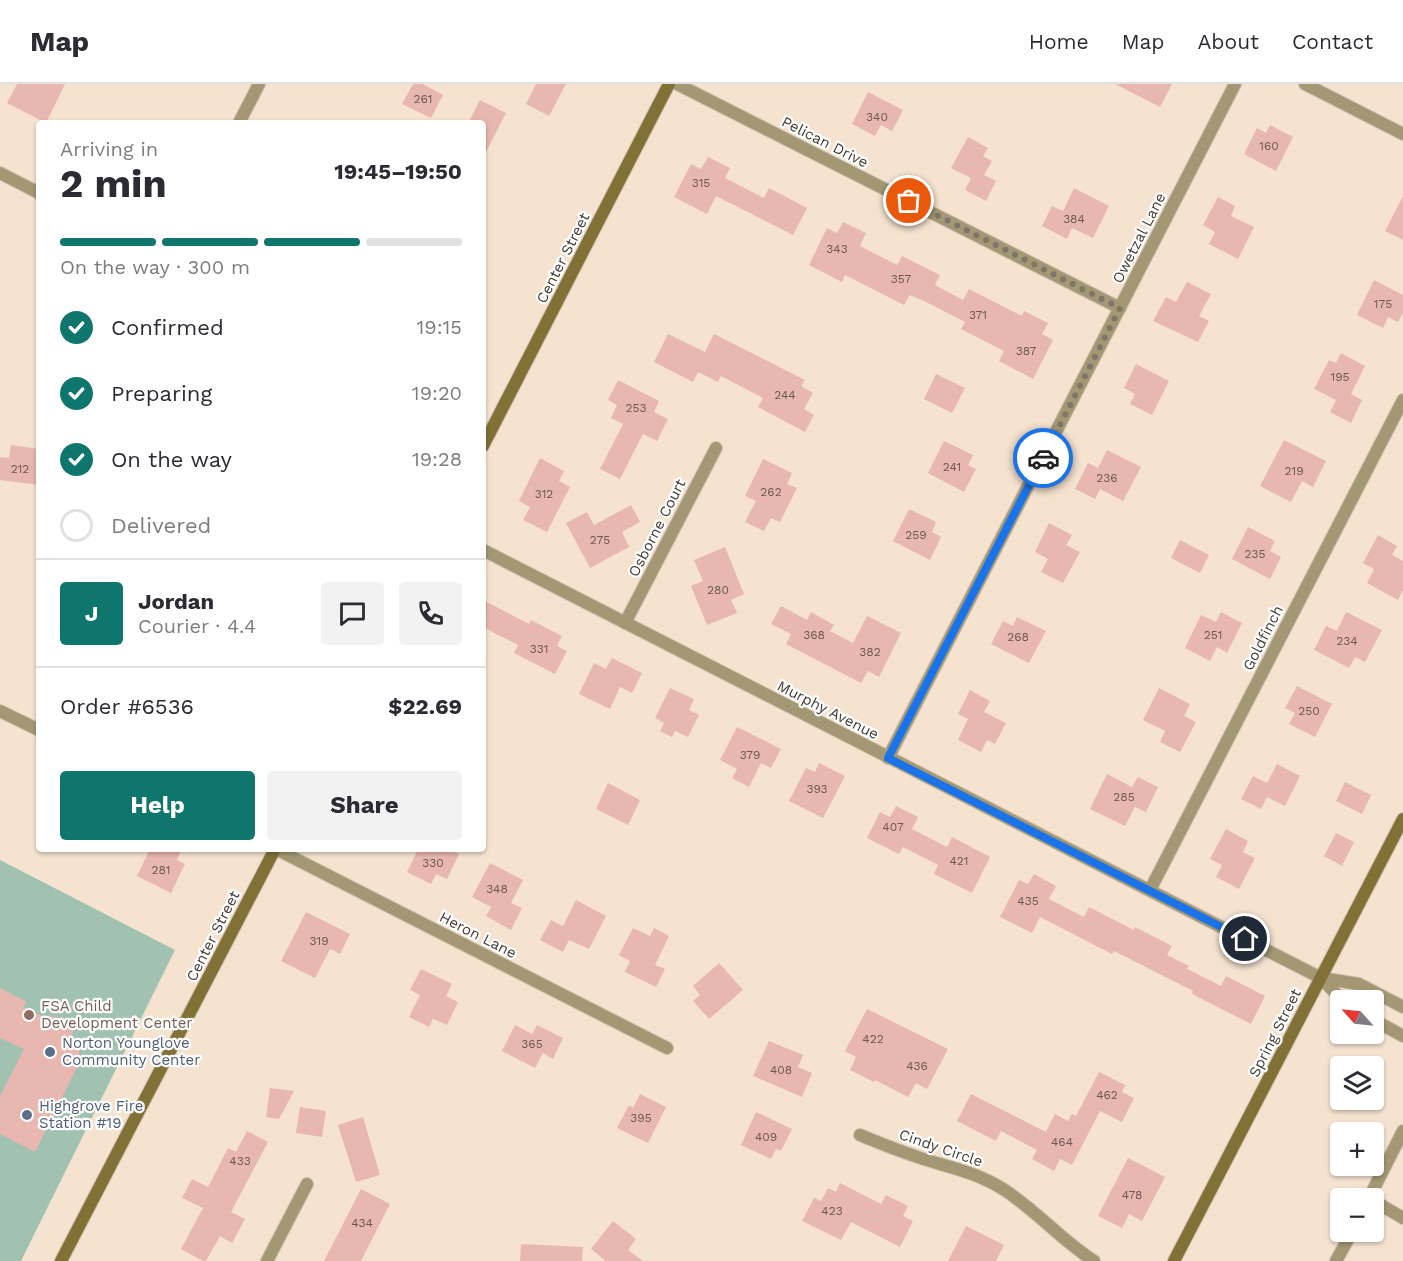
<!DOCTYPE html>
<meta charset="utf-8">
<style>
:root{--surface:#fff;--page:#f2f2f3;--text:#2b2b33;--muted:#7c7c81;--line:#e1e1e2;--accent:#0f766e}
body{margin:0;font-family:"Work Sans",sans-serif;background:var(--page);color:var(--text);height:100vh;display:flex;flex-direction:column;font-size:22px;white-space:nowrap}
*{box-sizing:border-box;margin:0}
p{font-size:20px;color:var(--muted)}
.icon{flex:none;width:33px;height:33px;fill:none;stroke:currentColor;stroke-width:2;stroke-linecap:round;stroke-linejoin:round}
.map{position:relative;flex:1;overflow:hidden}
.side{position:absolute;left:36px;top:36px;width:450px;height:732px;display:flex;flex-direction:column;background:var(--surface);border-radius:6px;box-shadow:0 2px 4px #0004}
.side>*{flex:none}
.needle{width:39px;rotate:297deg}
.buttons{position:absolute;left:1330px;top:906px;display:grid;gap:12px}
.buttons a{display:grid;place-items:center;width:54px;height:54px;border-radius:6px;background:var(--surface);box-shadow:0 2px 4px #0004;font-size:30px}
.pin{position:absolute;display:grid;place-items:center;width:51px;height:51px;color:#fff;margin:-26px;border:3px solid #fff;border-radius:50%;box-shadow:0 2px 6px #0007}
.courier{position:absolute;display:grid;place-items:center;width:60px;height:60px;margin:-30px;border:4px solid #1a73e8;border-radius:50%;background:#fff;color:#222;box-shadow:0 2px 8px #0007}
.summary em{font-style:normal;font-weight:700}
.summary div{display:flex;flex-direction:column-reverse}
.summary{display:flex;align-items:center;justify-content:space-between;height:102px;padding:0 24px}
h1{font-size:39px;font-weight:700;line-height:45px}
.bar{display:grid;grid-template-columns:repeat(4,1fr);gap:9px 6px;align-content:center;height:72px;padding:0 24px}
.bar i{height:8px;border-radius:4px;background:var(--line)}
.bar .active{background:var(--accent)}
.bar p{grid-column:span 4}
.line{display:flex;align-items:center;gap:15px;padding:0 24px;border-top:2px solid var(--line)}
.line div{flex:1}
.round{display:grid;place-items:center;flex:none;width:63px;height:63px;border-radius:6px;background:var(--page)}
ol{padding:0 24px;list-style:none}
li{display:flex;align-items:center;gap:18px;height:66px}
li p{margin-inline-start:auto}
li .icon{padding:6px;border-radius:50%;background:var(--accent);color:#fff;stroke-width:4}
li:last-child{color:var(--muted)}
li i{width:33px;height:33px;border:3px solid var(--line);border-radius:50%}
.cta{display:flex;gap:12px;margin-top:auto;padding:12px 24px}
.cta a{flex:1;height:69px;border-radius:6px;background:var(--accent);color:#fff;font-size:24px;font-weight:700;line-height:69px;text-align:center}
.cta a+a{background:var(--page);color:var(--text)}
header{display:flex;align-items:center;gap:36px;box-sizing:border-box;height:84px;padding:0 30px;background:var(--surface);border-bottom:2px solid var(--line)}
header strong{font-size:28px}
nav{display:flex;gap:33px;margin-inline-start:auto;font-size:21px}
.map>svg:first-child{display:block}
.green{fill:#a1c2b0}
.building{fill:#e8b7b0}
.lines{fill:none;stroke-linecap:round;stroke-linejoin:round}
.street-casing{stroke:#d1c1b1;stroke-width:14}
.secondary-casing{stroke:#d1c1b1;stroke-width:14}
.street{stroke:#a39873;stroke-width:12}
.secondary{stroke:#827137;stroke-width:12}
.done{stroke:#80756a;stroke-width:6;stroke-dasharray:0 10.8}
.route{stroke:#1a73e8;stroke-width:8}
.education-dot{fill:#8d6e63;stroke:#fff;stroke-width:2}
.service-dot{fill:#5c6f8a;stroke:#fff;stroke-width:2}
.labels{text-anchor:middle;stroke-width:4.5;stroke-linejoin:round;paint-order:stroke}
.number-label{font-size:12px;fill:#6b5952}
.street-label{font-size:15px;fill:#413a33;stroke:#fff}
.education-label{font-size:15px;fill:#785e54;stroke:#fff;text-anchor:start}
.service-label{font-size:15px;fill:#4e5e75;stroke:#fff;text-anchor:start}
</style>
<header>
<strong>Map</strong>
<nav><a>Home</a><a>Map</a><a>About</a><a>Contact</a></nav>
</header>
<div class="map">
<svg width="1403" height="1177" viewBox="0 0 1403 1177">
<rect width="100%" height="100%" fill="#f5e3d0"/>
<polygon class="green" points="0,776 175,866 21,1177 0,1177"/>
<g class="building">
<polygon points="17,0 65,0 46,39 7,19"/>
<polygon points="413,0 423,0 443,11 431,34 402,20"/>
<polygon points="536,0 566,0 549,32 526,20"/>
<polygon points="1115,0 1172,0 1160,23"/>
<polygon points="868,8 903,26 892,47 881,41 875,52 852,40"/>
<polygon points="480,16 506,29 483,74 483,39 468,39"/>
<polygon points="1270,41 1293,53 1276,87 1244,70 1257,44 1266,49"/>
<polygon points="968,53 988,64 983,72 992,77 984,91 996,97 986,117 965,106 971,94 951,84"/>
<polygon points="708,73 730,84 725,94 764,114 769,104 807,124 793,151 716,112 707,130 674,113 691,80 701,85"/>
<polygon points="1074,104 1109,122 1093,154 1072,144 1067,155 1042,142 1052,122 1063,127"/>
<polygon points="1403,112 1403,156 1385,147"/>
<polygon points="1218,113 1235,122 1231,132 1254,143 1238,175 1209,160 1215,148 1203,141"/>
<polygon points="843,138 866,149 860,162 897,181 902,172 940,191 935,201 963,216 969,205 1022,232 1024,227 1048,239 1042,250 1053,256 1033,295 999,277 1004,267 961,245 965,238 926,218 910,211 904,221 845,191 842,198 809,181 827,144 837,149"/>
<polygon points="1374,196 1403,211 1403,229 1398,238 1388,233 1383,244 1357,231"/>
<polygon points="1187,198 1211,210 1199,232 1209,237 1198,258 1153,237 1166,213 1176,218"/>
<polygon points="668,250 705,268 714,250 805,296 801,302 813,309 804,325 814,331 805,348 758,323 763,314 721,292 718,298 698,288 693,298 654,278"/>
<polygon points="1341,269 1365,282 1351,310 1362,316 1351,339 1330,328 1336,316 1314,305 1329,276 1336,279"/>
<polygon points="1136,280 1169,297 1152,331 1130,320 1135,310 1124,304"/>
<polygon points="936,290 965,304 952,329 924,315"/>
<polygon points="618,296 659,317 654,328 668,335 657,357 643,350 620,395 600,385 623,340 611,334 617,321 608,316"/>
<polygon points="1284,356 1326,377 1313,403 1302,397 1291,418 1260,402"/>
<polygon points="944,357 973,371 968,381 976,385 964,408 928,389"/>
<polygon points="11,361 39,365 39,401 0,396 0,373 9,374"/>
<polygon points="1107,366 1141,383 1123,417 1100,405 1095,415 1075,405 1088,379 1098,384"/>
<polygon points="540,374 564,387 559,397 570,403 547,448 523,436 530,423 519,417"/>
<polygon points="763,375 792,389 787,400 797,404 780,438 771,434 764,447 745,438 756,417 745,412"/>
<polygon points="631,421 640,438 622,448 629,463 590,484 566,439 587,428 594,441"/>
<polygon points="909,425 936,438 932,448 941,453 930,476 893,457"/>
<polygon points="1049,439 1072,451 1066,461 1080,468 1063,499 1041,488 1048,475 1035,468"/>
<polygon points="1248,443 1275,457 1270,467 1281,473 1270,495 1232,475"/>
<polygon points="1378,451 1397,462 1392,471 1403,477 1403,506 1398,516 1367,499 1374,485 1363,479"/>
<polygon points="1180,456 1209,471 1200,489 1171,474"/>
<polygon points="725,463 744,510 731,516 737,529 707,541 691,502 703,497 694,476"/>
<polygon points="483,516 529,540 531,536 562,552 557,562 567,567 555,590 514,569 518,561 483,543"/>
<polygon points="781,522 807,536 811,528 834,541 830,547 853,559 867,532 901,549 879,593 868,587 861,599 786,560 791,550 771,540"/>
<polygon points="1221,528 1242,539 1227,569 1217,563 1210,577 1185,564 1201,531 1216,538"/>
<polygon points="1346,528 1382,546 1365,578 1355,573 1349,584 1314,566 1326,542 1337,547"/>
<polygon points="1017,533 1046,547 1029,579 991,560 1003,537 1013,542"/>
<polygon points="612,574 642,589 632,609 620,603 610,625 579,610 594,579 606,585"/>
<polygon points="1297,602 1332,620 1315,653 1289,640 1295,629 1285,624"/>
<polygon points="670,604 694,615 689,626 699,631 688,653 675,647 672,653 660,647 664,639 655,634"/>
<polygon points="1159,604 1190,620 1184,632 1196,638 1180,668 1160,658 1165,647 1143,636"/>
<polygon points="970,606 990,617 984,628 1006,639 995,660 987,656 981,668 958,656 968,635 958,630"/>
<polygon points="737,643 781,665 771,684 761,679 749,703 732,694 737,685 720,676"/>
<polygon points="819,679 845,692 823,734 789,717 806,684 815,688"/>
<polygon points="1277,680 1300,692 1285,722 1267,713 1261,725 1241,715 1253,692 1267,699"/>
<polygon points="1107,690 1132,703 1138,693 1158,703 1146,728 1135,723 1125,742 1090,725"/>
<polygon points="1345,698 1371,711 1362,730 1336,717"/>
<polygon points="608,699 640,716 628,741 596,725"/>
<polygon points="896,722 918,733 912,745 947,763 952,753 990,773 972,809 934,790 938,781 903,763 899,770 867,754 880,728 890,733"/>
<polygon points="1226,745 1248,757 1243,768 1255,774 1239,805 1216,793 1222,781 1210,775"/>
<polygon points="1336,749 1354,758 1342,782 1324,772"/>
<polygon points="150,765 182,765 177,776 185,780 171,809 137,792"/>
<polygon points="418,765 449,765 459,770 447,795 436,790 431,800 407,788"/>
<polygon points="490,779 523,796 511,819 522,824 511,846 486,832 491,823 472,813"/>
<polygon points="1034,790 1056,802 1049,815 1084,833 1089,823 1134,846 1135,843 1172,862 1167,871 1189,882 1187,885 1221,902 1226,892 1265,912 1251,940 1192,910 1193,907 1114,867 1112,870 1040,833 1032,849 1000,833 1019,796 1028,800"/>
<polygon points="576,816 606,832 589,865 569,856 563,868 540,856 551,836 563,842"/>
<polygon points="306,828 350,850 340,870 330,865 315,894 281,877"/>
<polygon points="633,844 650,852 654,844 669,852 655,881 665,885 656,903 625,888 630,877 619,871"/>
<polygon points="719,879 743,906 709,935 693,917 700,911 693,902"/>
<polygon points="421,885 452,900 446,912 458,918 447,941 433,935 429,943 409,933 420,911 410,906"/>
<polygon points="0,904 27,918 23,923 48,935 50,931 66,939 65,942 73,947 71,954 84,959 79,968 81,975 35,1068 0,1050 0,1012 24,965 0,954"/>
<polygon points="867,925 948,965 927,1005 916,999 908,1013 875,996 874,998 850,986 856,973 845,967"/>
<polygon points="515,941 532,950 537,941 563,954 553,975 543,969 535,984 502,967"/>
<polygon points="769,957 803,971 798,983 812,989 802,1013 753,992"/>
<polygon points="1099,988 1125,1001 1122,1008 1134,1014 1122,1038 1100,1027 1072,1081 1060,1075 1054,1087 1032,1075 1037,1066 1001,1047 996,1057 957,1037 971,1010 1046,1048 1055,1030 1068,1037 1072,1030 1076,1032"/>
<polygon points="270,1004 294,1007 279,1035 266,1033"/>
<polygon points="640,1010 666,1023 648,1059 617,1044 629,1021 633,1024"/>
<polygon points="300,1023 326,1027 322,1053 296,1049"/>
<polygon points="756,1028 792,1045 781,1067 776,1065 771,1075 741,1061"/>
<polygon points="363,1033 380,1091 356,1098 338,1041"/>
<polygon points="247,1047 268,1058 231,1128 245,1135 232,1159 220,1152 206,1177 203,1177 181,1165 203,1124 182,1114 192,1095 208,1103 228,1064 236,1068"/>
<polygon points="1128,1074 1165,1093 1142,1137 1129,1130 1122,1144 1098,1132"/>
<polygon points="840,1099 881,1120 886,1111 908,1122 903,1132 913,1137 900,1163 851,1138 841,1156 802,1137 814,1114 821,1117 828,1104 836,1108"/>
<polygon points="361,1105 390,1120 361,1177 324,1177"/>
<polygon points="613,1137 636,1155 628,1166 643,1177 606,1177 591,1165"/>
<polygon points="966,1142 1004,1161 996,1177 948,1177"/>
<polygon points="521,1160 583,1163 582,1177 520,1177"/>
</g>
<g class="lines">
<g class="street-casing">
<g id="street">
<polyline points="677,0 1120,224"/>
<polyline points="1305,0 1403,50"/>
<polyline points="239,39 259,0"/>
<polyline points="0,89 39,109"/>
<polyline points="483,466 1321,894 1359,900 1403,923"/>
<polyline points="625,539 716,364"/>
<polyline points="0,627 39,646"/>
<polyline points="888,674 1235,0"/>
<polyline points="276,765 667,964"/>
<polyline points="1150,806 1403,316"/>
<polyline points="1321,894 1342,916"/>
<polyline points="1374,936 1403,952"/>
<path d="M 860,1051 C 877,1058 894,1065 912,1071 C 944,1083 973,1086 1003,1105 C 1036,1126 1061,1156 1094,1177"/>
<polyline points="1369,1114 1403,1047"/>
<polyline points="1374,1117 1403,1134"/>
<polyline points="267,1177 307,1100"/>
<polyline points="1336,1177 1352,1148"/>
</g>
</g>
<g class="secondary-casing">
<g id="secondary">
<polyline points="483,362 669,0"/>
<polyline points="61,1177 275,765"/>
<polyline points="1174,1177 1403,735"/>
</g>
</g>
<use href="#street" class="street"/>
<use href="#secondary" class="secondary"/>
</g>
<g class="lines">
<polyline class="done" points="909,117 1120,224 1043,374"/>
<polyline class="route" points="1043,374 888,674 1245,855"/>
</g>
<circle class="education-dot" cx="29" cy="931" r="6"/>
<g class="service-dot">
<circle cx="50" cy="968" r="6"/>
<circle cx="27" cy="1031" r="6"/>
</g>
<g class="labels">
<g class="number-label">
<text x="423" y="19">261</text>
<text x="877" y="37">340</text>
<text x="1269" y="66">160</text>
<text x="701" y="103">315</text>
<text x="1074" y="139">384</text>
<text x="837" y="169">343</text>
<text x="901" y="199">357</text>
<text x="1383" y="224">175</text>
<text x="978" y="235">371</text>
<text x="1026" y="271">387</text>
<text x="1340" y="297">195</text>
<text x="785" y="315">244</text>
<text x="636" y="328">253</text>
<text x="952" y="387">241</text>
<text x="20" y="389">212</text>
<text x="1294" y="391">219</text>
<text x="1107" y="398">236</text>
<text x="771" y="412">262</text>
<text x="544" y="414">312</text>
<text x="916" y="455">259</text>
<text x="600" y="460">275</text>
<text x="1255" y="474">235</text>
<text x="718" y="510">280</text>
<text x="814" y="555">368</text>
<text x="1213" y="555">251</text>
<text x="1018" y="557">268</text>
<text x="1347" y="561">234</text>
<text x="539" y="569">331</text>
<text x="870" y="572">382</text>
<text x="1309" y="631">250</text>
<text x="750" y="675">379</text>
<text x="817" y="709">393</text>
<text x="1124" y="717">285</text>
<text x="893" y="747">407</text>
<text x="959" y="781">421</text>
<text x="433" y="783">330</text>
<text x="161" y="790">281</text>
<text x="497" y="809">348</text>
<text x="1028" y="821">435</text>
<text x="319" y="861">319</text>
<text x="873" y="959">422</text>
<text x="532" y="964">365</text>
<text x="917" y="986">436</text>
<text x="781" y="990">408</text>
<text x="1107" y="1015">462</text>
<text x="641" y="1038">395</text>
<text x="766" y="1057">409</text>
<text x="1062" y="1062">464</text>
<text x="240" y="1081">433</text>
<text x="1132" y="1115">478</text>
<text x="832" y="1131">423</text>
<text x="362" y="1143">434</text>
</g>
<g class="street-label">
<text transform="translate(825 58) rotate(27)" y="5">Pelican Drive</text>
<text transform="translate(1139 154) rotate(-63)" y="5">Owetzal Lane</text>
<text transform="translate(563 174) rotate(-63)" y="5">Center Street</text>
<text transform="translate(657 444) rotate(-63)" y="5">Osborne Court</text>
<text transform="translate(1263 554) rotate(-63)" y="5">Goldfinch</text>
<text transform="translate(828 626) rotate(27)" y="5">Murphy Avenue</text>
<text transform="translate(478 851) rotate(27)" y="5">Heron Lane</text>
<text transform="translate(213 852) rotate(-63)" y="5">Center Street</text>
<text transform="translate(1275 949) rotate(-63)" y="5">Spring Street</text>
<text transform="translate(941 1064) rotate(19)" y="5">Cindy Circle</text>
</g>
<g class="education-label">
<text x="41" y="927">FSA Child<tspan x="41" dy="17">Development Center</tspan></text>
</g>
<g class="service-label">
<text x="62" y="964">Norton Younglove<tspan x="62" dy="17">Community Center</tspan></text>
<text x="39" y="1027">Highgrove Fire<tspan x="39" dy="17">Station #19</tspan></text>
</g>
</g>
</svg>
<div class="buttons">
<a><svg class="needle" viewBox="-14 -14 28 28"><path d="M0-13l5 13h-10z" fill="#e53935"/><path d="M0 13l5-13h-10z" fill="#7c7c81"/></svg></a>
<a><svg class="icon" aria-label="layers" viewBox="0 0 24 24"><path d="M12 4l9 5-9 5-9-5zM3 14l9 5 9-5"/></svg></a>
<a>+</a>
<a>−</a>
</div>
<div class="pin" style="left:909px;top:117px;background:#ea580c"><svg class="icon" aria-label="bag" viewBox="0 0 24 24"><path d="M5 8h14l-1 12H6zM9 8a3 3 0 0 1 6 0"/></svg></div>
<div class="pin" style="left:1245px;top:855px;background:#1f2937"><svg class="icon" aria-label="home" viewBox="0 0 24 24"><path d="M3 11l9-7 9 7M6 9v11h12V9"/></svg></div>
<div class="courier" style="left:1043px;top:374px"><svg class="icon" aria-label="car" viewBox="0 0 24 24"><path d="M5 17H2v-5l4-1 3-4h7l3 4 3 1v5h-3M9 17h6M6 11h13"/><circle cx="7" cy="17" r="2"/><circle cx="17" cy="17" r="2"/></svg></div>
<section class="side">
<div class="summary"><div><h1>2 min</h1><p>Arriving in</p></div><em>19:45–19:50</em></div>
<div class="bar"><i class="active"></i><i class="active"></i><i class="active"></i><i></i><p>On the way · 300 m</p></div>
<ol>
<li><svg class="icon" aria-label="check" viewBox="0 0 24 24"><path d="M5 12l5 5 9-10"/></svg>Confirmed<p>19:15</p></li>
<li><svg class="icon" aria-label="check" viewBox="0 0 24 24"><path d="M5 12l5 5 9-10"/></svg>Preparing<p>19:20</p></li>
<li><svg class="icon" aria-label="check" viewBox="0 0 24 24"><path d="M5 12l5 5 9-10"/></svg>On the way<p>19:28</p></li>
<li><i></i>Delivered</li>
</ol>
<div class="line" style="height:108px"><b class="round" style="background:var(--accent);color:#fff">J</b><div><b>Jordan</b><p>Courier · 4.4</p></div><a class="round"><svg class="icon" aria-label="chat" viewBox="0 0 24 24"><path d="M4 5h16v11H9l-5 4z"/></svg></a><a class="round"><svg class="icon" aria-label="phone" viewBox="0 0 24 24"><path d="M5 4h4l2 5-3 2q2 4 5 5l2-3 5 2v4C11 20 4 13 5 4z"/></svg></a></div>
<div class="line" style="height:78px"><div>Order #6536</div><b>$22.69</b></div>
<div class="cta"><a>Help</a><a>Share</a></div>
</section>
</div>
